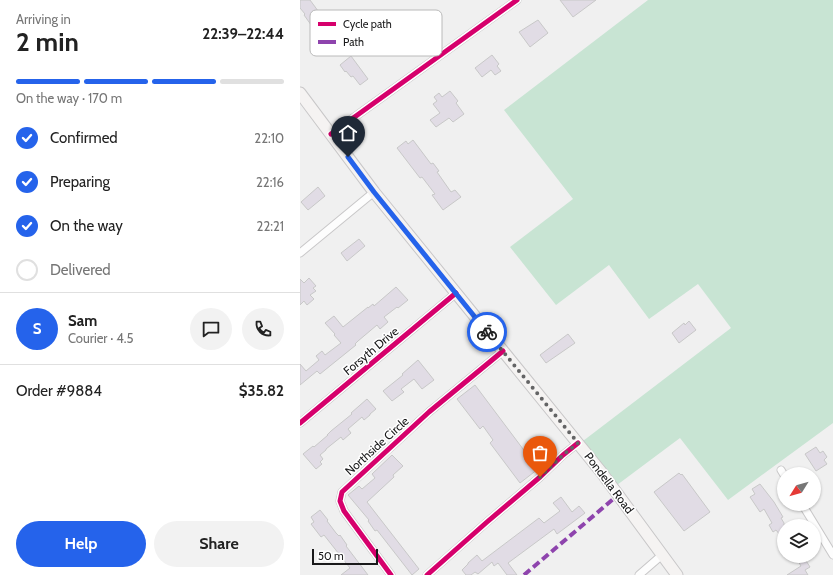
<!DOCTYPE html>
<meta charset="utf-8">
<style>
:root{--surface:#fff;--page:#f2f2f2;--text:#222;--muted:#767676;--line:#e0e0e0;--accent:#2563eb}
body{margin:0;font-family:Cabin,sans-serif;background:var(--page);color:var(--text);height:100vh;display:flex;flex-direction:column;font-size:15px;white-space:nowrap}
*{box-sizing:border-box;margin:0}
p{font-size:13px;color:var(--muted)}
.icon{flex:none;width:22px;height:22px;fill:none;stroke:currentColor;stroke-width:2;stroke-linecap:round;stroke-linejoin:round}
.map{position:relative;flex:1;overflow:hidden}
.sheet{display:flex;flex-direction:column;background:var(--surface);width:300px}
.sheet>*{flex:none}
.needle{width:26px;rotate:233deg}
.fabs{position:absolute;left:477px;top:467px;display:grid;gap:8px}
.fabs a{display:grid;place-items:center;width:44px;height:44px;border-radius:50%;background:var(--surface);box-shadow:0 1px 3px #0004;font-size:20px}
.scale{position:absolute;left:12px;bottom:10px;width:66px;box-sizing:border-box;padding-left:4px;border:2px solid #19191a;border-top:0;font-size:11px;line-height:14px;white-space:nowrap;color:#19191a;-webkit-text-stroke:3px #fff;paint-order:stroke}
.pin{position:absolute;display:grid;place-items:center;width:34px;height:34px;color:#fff;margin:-41px -17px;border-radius:50% 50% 50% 0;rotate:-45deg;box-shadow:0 0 4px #0007}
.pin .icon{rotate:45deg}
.courier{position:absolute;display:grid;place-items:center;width:40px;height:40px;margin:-20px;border:3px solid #2563eb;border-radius:50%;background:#fff;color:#222;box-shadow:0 1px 5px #0007}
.summary em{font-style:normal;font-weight:700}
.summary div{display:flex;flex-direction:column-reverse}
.summary{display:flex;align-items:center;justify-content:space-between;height:68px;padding:0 16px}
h1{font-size:26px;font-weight:700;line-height:30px}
.bar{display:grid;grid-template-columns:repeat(4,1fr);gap:6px 4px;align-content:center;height:48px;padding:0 16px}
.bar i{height:5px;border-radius:3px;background:var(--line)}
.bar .active{background:var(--accent)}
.bar p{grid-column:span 4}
.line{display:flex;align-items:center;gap:10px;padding:0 16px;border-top:1px solid var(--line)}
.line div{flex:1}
.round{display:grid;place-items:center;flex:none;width:42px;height:42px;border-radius:21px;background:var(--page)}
ol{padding:0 16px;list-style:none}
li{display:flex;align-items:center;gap:12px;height:44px}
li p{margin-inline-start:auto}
li .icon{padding:4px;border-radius:50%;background:var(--accent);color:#fff;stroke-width:4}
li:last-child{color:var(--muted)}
li i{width:22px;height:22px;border:2px solid var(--line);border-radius:50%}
.button{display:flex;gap:8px;margin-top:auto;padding:8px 16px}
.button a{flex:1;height:46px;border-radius:24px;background:var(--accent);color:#fff;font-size:16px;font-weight:700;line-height:46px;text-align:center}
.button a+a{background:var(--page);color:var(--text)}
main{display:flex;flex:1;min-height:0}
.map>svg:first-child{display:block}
.green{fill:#c8e4d3}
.building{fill:#e1dce5;stroke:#c8c8c8}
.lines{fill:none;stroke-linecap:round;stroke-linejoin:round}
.street-casing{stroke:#c8c7c8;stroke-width:9}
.secondary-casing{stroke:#c8c7c8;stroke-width:13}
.street{stroke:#fdfdfd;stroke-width:7}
.secondary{stroke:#f5f3f2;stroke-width:11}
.quiet{stroke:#8e44ad;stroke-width:4;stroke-dasharray:8 4;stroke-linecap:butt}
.cycleway-casing{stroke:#fff;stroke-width:8}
.cycleway{stroke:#d6006c;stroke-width:5}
.done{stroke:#646465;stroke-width:4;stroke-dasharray:0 7.2}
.route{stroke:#2563eb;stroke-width:5}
.labels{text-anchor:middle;stroke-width:3;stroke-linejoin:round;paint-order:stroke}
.street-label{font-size:12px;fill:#19191a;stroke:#fff}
.key{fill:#fff;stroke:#bababa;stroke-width:1}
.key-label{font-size:11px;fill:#19191a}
</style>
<main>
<section class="sheet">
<div class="summary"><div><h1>2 min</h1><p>Arriving in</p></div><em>22:39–22:44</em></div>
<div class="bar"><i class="active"></i><i class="active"></i><i class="active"></i><i></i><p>On the way · 170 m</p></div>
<ol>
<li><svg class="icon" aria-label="check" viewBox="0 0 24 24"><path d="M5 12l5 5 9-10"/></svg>Confirmed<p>22:10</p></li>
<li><svg class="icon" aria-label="check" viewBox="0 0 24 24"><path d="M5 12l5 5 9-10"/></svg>Preparing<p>22:16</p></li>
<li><svg class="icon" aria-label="check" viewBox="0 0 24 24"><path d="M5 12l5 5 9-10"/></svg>On the way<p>22:21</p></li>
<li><i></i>Delivered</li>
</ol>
<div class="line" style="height:72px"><b class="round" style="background:var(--accent);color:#fff">S</b><div><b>Sam</b><p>Courier · 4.5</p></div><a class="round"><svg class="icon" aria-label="chat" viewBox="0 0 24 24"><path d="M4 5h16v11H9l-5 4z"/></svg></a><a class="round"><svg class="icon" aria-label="phone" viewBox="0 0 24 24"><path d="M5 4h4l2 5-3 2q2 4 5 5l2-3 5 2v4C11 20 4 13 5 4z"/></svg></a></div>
<div class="line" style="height:52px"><div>Order #9884</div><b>$35.82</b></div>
<div class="button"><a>Help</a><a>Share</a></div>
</section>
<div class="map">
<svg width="533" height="575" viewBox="0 0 533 575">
<rect width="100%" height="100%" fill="#f0f0f0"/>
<polygon class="green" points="348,0 533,0 533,423 428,500 380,438 317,485 283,441 431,328 398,284 349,319 309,265 256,305 210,247 273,199 204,110"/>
<g class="building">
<polygon points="0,0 10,0 24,19 30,14 41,30 24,43 4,15 5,14 0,8"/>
<polygon points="260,0 296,0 273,17"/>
<polygon points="238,20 248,33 230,47 219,32"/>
<polygon points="192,55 199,64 197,66 201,71 195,75 191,70 182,77 175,68"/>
<polygon points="51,56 68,79 60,85 53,76 51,77 46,71 45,72 40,65"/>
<polygon points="150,91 158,101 156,103 164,114 153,122 149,118 136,127 130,120 140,113 133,104 137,101 134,97 139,93 142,97"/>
<polygon points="113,140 131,164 133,163 139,171 137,172 151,192 155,190 161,197 143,210 132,195 135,194 122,177 120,178 97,148 106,141 108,144"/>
<polygon points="18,187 25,196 8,210 1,202"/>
<polygon points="59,239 65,246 47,261 41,253"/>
<polygon points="9,278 16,286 13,288 16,291 10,295 14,299 7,305 4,301 0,305 0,279 4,283"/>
<polygon points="96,287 108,300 98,308 97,307 84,317 88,322 80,329 77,325 58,341 55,344 56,345 20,374 17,371 0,385 0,364 6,371 19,360 16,356 22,351 25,355 41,343 34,335 35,334 25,323 34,316 43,327 68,307 68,308 73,304 74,306"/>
<polygon points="389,321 396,330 379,343 372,333 384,323 385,325"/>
<polygon points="268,334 275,343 246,363 240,355"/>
<polygon points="118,360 134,380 122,389 114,379 101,389 104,392 92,401 83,391 103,375 102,374"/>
<polygon points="175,385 238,469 220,483 190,443 193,440 183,426 180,429 157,399"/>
<polygon points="67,399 76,409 70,414 70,415 64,420 62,417 48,429 51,433 43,440 41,437 26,449 26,450 20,455 23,459 20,462 22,464 16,469 3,454 13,446 14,447 28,435 27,435 31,431 52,414 51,413"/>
<polygon points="516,447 520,453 523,451 527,457 524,460 527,464 516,471 505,454"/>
<polygon points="92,455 103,466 93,475 94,477 67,502 119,569 112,575 77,530 75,531 68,521 69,520 48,495 59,486 62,489 75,478 72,474"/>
<polygon points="379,473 381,475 382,474 410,512 384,531 354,492"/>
<polygon points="460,484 474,502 483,517 481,518 484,523 484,532 480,535 476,530 473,532 469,525 472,523 464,509 460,512 450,497 455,494 452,489"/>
<polygon points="261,497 272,512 279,506 285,513 257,534 254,529 208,563 217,575 207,575 198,563 194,566 192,562 178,574 175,572 171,575 166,575 162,570 168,564 168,563 177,555 182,561 239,518 244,523 260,511 253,503"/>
<polygon points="20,510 28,520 27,521 36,533 39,536 40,535 47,545 46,546 68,575 41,575 50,568 24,535 21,537 11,524 14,522 11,517"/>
<polygon points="495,556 503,556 510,567 505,570 508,575 487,575 501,566"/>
</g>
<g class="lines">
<g class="street-casing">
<g id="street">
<polyline points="31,134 217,0"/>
<polyline points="0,253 74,192"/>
<polyline points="0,423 156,293"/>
<polyline points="481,470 484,475"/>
<polyline points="502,504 533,555"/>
<polyline points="91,575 44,511 40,501 42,492 129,412 203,351"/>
<polyline points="127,575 187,522 240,477 263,455 278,443"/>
<polyline points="339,575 362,555"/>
</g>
</g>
<g class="secondary-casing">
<polyline id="secondary" points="0,93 74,192 302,473 377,575"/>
</g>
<use href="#street" class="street"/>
<use href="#secondary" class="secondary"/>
<polyline class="quiet" points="224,575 318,495"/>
<g class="cycleway-casing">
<g id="cycleway">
<polyline points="31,134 217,0"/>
<polyline points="0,423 156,293"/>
<polyline points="91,575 44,511 40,501 42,492 129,412 203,351"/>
<polyline points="127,575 187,522 240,477 263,455 278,443"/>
</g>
</g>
<use href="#cycleway" class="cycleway"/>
</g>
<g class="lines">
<polyline class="done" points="187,332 278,443 263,455 240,477"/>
<polyline class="route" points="48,157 74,192 187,332"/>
</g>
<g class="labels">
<g class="street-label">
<text transform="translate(71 351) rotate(-40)" y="4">Forsyth Drive</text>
<text transform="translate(77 446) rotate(-42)" y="4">Northside Circle</text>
<text transform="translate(309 483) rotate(53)" y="4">Pondella Road</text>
</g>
</g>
<rect x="10" y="10" width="132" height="46" rx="6" class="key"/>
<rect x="18" y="22" width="18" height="4" fill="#d6006c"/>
<rect x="18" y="40" width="18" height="4" fill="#8e44ad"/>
<g class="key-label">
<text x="43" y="28">Cycle path</text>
<text x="43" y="46">Path</text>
</g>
</svg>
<div class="fabs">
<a><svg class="needle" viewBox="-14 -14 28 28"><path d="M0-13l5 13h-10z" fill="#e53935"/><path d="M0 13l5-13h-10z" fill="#767676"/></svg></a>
<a><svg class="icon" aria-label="layers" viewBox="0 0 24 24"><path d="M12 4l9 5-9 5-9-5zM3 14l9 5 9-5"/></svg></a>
</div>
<div class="scale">50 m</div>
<div class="pin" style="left:240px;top:477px;background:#ea580c"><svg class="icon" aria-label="bag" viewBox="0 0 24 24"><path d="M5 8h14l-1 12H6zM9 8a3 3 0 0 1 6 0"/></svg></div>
<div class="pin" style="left:48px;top:157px;background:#1f2937"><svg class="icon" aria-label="home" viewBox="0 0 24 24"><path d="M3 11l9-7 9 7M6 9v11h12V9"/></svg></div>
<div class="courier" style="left:187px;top:332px"><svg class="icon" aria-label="bike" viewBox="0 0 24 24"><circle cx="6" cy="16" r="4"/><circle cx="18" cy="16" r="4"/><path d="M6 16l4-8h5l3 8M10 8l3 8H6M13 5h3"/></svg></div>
</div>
</main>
